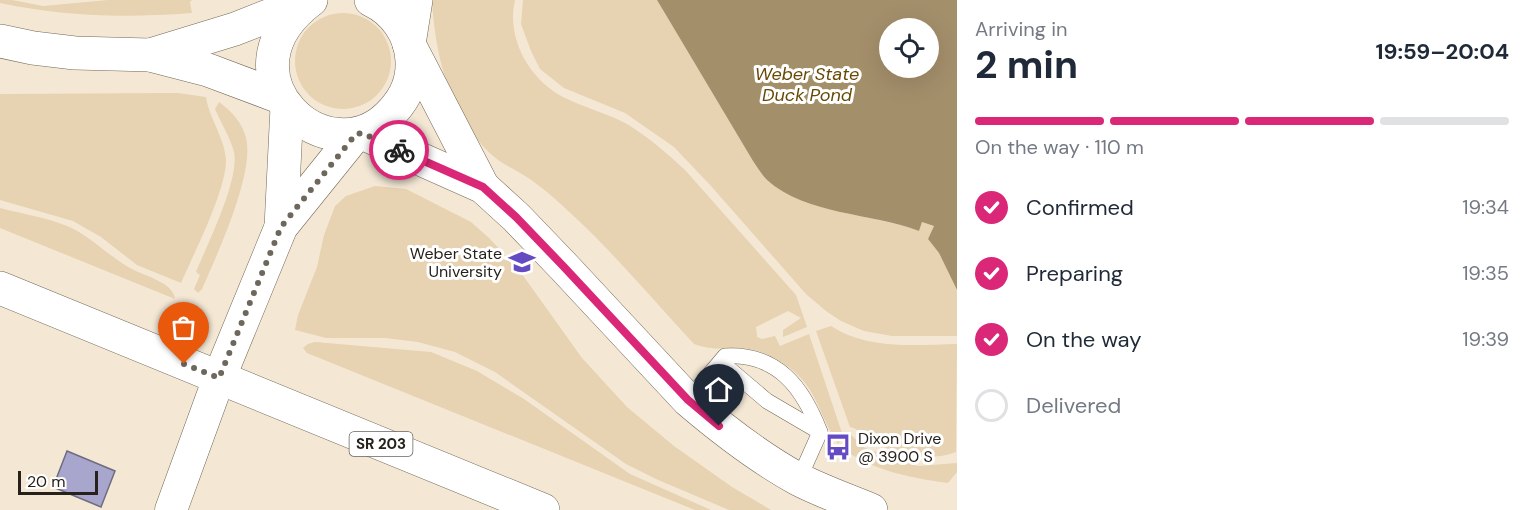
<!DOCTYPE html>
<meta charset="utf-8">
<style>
:root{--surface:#fff;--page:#f6f6f7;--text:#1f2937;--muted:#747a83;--line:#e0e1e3;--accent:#db2777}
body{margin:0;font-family:"DM Sans",sans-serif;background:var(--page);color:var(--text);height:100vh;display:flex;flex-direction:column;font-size:22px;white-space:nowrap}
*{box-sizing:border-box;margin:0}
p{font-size:20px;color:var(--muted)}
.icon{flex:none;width:33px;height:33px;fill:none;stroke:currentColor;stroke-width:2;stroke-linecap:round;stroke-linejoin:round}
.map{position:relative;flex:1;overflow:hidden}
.side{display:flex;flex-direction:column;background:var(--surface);width:570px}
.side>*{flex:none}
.buttons{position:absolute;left:879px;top:18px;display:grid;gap:12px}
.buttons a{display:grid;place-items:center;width:60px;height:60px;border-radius:50%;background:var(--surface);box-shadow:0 6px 24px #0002;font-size:30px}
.scale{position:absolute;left:18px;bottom:15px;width:80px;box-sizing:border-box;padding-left:6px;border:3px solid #26221b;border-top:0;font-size:16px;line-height:21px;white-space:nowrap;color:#26221b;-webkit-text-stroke:4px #fff;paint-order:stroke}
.pin{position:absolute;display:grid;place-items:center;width:51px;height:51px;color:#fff;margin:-62px -26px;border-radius:50% 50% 50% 0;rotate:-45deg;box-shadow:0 0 6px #0007}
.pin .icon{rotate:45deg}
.courier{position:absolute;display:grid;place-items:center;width:60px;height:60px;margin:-30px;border:4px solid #db2777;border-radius:50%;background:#fff;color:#222;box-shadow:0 2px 8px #0007}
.overview em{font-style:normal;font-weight:700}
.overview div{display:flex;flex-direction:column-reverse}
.overview{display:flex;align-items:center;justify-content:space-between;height:102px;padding:0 18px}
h1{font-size:39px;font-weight:700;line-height:45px}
.bar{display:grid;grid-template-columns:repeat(4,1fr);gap:9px 6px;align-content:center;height:72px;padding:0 18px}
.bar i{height:8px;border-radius:4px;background:var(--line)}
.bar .current{background:var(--accent)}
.bar p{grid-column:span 4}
ol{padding:0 18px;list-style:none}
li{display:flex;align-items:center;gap:18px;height:66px}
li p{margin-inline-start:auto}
li .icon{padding:6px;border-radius:50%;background:var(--accent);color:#fff;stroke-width:4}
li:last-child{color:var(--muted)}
li i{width:33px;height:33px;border:3px solid var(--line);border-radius:50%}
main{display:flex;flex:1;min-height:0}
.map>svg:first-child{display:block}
.green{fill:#e7d2b1}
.water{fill:#a48f6b;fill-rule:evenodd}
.building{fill:#a9a6ce;stroke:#6e6c7f;stroke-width:1.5}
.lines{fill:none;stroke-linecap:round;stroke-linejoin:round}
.service-casing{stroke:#726857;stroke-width:16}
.minor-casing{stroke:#726857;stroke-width:33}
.tertiary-casing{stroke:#726857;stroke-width:34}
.primary-casing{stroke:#726857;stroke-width:34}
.service{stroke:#fff;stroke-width:15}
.minor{stroke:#fff;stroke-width:32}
.tertiary{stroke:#fff;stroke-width:33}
.primary{stroke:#fff;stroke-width:33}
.done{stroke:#6e675c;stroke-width:6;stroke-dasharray:0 10.8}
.route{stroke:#db2777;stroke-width:8}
.labels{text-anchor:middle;stroke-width:6;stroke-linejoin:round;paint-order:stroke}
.shield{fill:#fff;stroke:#67645f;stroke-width:1.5}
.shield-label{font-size:15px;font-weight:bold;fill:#26221b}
.poi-label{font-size:16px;fill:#26221b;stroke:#fff;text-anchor:end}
.water-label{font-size:18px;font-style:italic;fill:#674905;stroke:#fff}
</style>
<main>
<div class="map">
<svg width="957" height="510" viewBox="0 0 957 510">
<rect width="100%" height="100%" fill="#f4e8d5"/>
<g class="green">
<path d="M 0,0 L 12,0 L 43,6 L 108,0 L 192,0 L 190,2 L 192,13 C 124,18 67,17 0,3 Z"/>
<path d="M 432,0 L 515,0 C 506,38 529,79 563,97 C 583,107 606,113 627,124 C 648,137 667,153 685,170 L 796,295 L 807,327 L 783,337 L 783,330 L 801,318 L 788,311 L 756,327 L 757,337 L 762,339 L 775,336 L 780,346 L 809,334 L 843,436 L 838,444 C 826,427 821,408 810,390 C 799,371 775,355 754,350 C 732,345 718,353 694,344 C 656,303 619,259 578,220 C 563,206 547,191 530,179 C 520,172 508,167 498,160 C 451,123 435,57 432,0 Z"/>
<path d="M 523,0 L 657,0 L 753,161 C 757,167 762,175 767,180 C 806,215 871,213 919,231 L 922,222 L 934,226 L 928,239 L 939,253 L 957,290 L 957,336 L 892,336 L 864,331 L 841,321 L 826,311 L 806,294 L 711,186 L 674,147 L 625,113 L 564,88 L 540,69 L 531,51 L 521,24 Z"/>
<circle cx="343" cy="61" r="48"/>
<path d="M 178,93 L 206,97 C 209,118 225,139 226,160 C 226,191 194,253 181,283 L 137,265 L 101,237 L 73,221 L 0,200 L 0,94 Z"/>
<path d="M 219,102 C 232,112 242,122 246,138 C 255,173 217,255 202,289 L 198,293 L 194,289 L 200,275 L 196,272 C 207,245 240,179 234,152 C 230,137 221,123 215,109 Z"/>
<polygon points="375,186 406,189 471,222 489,238 519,270 582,358 627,407 674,446 732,487 771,510 729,510 656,479 626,464 495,372 455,352 418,342 385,338 326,338 295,330 298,315 317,267 324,235 335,206 346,196"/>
<path d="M 0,208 C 22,214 46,217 67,226 C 91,236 109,257 132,269 C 145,276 174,283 175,299 L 0,228 Z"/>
<path d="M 831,326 C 868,350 915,345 957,344 L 956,452 C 927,463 895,454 869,440 C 861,436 860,429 850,427 L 816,331 Z"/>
<polygon points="315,342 431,352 477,371 524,399 630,474 711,510 695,510 307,353 303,348 308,344"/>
<path d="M 851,435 L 865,448 L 918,466 L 957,463 L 957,472 L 948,483 C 917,479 874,471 848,452 Z"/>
</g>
<path class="water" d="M 657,0 L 957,0 L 957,290 L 939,253 L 928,239 L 934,226 L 922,222 L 919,231 C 872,213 806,215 767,180 C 762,175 757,167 753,161 ZM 928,28 L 928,68 L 890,68 L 890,28 Z"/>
<polygon class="building" points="67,451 115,471 101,507 53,487"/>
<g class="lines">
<g class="service-casing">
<g id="service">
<polyline points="721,362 767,401 820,432"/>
<path d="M 688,400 L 725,356 C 778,353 803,388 820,432 L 799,479"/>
</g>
</g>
<g class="minor-casing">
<polyline id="minor" points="171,510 219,378"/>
</g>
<g class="tertiary-casing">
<g id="tertiary">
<path d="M 311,0 C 211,75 330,183 393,111 C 406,97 413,80 412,61 C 411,35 395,11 371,0"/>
<polyline points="0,41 33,48 75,53 150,55 208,70 280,97"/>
<polyline points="409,44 416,0"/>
<polyline points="411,48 483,187"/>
<polyline points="150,55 235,29 304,2"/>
<path d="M 362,133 L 483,187 L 516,217 L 564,267 L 688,400 C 722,429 758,457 798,479 C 821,491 847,500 871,510"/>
<polyline points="281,227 287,107"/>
<polyline points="219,378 281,227 356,134"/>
</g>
</g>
<g class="primary-casing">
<polyline id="primary" points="0,288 543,510"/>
</g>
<use href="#service" class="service"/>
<use href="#minor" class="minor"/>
<use href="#tertiary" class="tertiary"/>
<use href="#primary" class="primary"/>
</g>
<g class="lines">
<polyline class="done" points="184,364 219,378 281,227 356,134 362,133 399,150"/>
<polyline class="route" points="399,150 483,187 516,217 564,267 688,400 719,426"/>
</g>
<defs>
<g id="university-bare" transform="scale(2.07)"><path d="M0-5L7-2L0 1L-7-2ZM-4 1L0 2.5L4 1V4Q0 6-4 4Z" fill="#644ac3" stroke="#fff" stroke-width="2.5" paint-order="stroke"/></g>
<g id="bus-bare" transform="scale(2.07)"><path d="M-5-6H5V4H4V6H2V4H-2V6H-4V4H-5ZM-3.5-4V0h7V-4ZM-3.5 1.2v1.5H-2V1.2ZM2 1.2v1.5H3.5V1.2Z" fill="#644ac3" stroke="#fff" stroke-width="2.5" paint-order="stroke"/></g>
</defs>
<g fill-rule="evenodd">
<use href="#university-bare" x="522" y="262"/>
<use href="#bus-bare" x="838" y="447"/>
</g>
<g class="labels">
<rect class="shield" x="349.5" y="432" width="63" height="24" rx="4.5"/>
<g class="shield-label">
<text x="381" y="449">SR 203</text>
</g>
<g class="poi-label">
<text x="502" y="259">Weber State<tspan x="502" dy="18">University</tspan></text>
<text x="858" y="444" text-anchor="start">Dixon Drive<tspan x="858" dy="18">@ 3900 S</tspan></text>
</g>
<g class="water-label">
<text x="807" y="80">Weber State<tspan x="807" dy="21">Duck Pond</tspan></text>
</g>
</g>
</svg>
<div class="buttons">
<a><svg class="icon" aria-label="locate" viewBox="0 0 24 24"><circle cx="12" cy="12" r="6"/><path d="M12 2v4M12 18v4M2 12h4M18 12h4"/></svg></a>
</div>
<div class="scale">20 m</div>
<div class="pin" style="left:184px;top:364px;background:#ea580c"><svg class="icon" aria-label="bag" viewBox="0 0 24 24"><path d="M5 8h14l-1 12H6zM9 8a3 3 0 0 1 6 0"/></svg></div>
<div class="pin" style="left:719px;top:426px;background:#1f2937"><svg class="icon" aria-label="home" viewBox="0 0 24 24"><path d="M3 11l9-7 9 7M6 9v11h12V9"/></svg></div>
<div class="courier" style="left:399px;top:150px"><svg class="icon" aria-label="bike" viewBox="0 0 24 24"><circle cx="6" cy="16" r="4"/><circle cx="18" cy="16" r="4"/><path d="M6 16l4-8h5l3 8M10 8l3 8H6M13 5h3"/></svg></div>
</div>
<section class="side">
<div class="overview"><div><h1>2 min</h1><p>Arriving in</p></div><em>19:59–20:04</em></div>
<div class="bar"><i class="current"></i><i class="current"></i><i class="current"></i><i></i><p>On the way · 110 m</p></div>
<ol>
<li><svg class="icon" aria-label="check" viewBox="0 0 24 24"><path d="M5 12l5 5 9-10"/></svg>Confirmed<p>19:34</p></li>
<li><svg class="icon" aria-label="check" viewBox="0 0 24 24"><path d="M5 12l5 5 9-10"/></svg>Preparing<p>19:35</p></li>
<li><svg class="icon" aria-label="check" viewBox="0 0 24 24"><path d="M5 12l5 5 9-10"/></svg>On the way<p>19:39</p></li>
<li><i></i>Delivered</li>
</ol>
</section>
</main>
